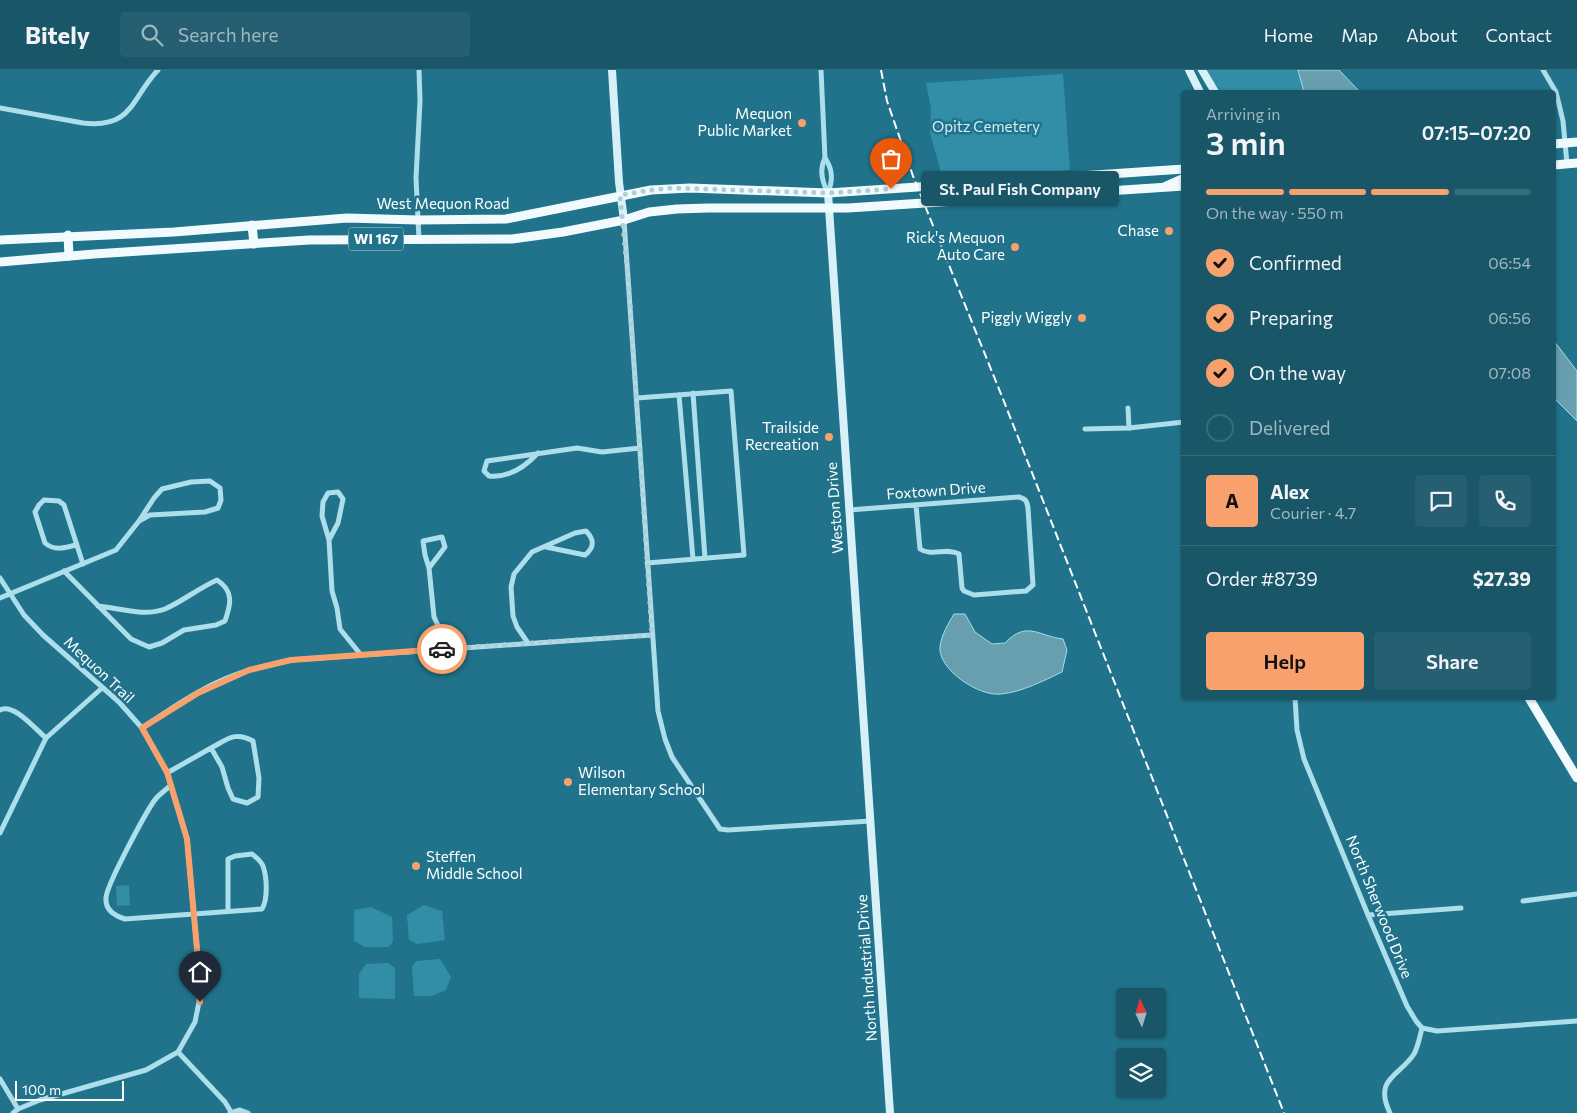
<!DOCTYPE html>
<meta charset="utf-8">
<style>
:root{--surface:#185668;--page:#255f71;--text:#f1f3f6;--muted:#9fb7c0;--line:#366c7c;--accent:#f9a16d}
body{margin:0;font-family:Commissioner,sans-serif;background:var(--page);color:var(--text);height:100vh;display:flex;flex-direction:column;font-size:19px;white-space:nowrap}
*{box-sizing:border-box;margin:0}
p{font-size:16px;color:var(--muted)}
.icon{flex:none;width:28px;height:28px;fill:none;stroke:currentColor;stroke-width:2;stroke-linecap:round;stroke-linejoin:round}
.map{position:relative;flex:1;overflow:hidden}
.side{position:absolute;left:1181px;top:20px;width:375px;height:610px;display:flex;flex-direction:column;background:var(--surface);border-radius:5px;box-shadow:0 1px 4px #0004}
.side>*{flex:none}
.needle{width:32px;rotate:356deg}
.fabs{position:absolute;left:1116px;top:918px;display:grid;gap:10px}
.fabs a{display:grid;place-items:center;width:50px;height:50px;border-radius:5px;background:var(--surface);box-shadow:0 1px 4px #0004;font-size:25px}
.scale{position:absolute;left:15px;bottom:12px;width:109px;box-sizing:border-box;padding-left:5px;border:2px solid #fff;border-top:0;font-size:14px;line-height:18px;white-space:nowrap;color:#fff;-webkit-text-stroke:4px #20738b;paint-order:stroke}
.pin{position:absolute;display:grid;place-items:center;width:42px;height:42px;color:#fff;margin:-51px -21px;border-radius:50% 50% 50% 0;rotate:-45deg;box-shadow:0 0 5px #0007}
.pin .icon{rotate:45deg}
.courier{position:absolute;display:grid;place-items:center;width:50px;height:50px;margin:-25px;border:4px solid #f9a16d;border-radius:50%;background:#fff;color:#222;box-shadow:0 1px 6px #0007}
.bubble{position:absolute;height:35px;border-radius:5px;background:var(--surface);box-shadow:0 1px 4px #0004;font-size:16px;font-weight:600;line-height:35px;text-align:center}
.head em{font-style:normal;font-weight:600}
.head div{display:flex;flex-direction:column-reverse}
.head{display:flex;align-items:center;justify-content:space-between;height:85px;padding:0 25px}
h1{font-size:32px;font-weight:600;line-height:38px}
.bar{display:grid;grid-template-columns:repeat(4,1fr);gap:8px 5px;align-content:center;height:60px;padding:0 25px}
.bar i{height:6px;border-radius:4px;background:var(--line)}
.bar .current{background:var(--accent)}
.bar p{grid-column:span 4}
.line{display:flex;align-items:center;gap:12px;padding:0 25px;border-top:1px solid var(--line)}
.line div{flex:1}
.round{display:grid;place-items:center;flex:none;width:52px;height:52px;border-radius:5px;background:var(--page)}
ol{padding:0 25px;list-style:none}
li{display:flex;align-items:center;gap:15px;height:55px}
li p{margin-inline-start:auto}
li .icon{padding:5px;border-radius:50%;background:var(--accent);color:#111;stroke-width:4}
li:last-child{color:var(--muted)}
li i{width:28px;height:28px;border:2px solid var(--line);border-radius:50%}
.button{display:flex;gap:10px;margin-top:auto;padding:10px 25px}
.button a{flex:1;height:58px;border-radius:5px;background:var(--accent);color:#111;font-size:20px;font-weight:600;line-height:58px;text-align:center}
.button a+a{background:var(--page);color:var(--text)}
header{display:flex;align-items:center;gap:30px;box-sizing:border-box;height:70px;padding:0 25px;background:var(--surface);border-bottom:1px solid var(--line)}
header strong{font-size:24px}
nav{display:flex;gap:28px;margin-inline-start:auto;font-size:18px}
.search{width:350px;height:45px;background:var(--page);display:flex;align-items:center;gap:12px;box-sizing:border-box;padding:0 18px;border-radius:5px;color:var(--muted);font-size:19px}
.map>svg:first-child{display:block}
.green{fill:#318ea6}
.water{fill:#679fae;stroke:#a0deed}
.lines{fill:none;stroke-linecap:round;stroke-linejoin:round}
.street{stroke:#acdeeb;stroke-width:5}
.secondary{stroke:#d8f1f9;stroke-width:8}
.primary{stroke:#f1fbfe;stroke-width:9}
.rail{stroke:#fff;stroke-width:2;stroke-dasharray:9 4;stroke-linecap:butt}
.done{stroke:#b1ced6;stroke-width:5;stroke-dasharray:0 9}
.route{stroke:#f9a16d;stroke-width:6}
.poi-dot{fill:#f9a16d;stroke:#20738b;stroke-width:2}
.labels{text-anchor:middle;stroke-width:5;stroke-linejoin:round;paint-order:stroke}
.shield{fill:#20738b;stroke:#bcd5dc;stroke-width:1}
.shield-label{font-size:14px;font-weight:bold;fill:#fff}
.poi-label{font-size:15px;fill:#fff;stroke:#20738b;text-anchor:end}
.park-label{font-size:15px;fill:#d1f0f8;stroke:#20738b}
.street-label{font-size:15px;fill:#fff;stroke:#20738b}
</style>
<header>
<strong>Bitely</strong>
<div class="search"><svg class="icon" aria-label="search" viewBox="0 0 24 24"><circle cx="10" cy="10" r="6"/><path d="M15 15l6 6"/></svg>Search here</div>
<nav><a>Home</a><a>Map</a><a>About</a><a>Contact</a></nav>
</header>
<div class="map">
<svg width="1577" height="1043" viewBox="0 0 1577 1043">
<rect width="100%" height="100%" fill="#20738b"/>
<g class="green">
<polygon points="1205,0 1298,0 1304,22 1219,22"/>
<polygon points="1063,4 1070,100 947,109 942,106 930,63 931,38 926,13"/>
<polygon points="129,815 130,835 117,836 116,816"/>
<polygon points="424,835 442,841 445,870 417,874 409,870 407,845"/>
<polygon points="371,837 392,847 393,871 389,877 365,877 354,871 354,840"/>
<polygon points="440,889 451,907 446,920 432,926 414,926 412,897 416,891"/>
<polygon points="388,893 395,898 395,929 359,928 359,904 366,894"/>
</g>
<g class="water">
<polygon points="1298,0 1339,0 1360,22 1304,22"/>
<polygon points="1554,271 1577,301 1577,351 1554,328"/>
<path d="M 954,544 L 965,544 L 975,562 L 992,574 L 1005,573 C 1027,550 1038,566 1063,569 L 1067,580 L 1062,602 C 1043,611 1022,622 1001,624 C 979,627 937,599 940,576 C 942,564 948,554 954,544 Z"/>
</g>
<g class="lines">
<g class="street">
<polyline points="419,0 420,31 416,108 419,169"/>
<path d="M 821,0 L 825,88 C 819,100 822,112 828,123"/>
<polyline points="1543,0 1556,22 1563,51 1567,94"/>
<path d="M 0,38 L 83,53 C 133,59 131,28 158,0"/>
<path d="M 825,88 C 833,100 833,110 828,123"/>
<polyline points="624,150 658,641 665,669 672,687 720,759 728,760 871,751"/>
<polyline points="693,323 705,488"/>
<polyline points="679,325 693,489"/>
<polyline points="637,328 731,321 744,485 647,493"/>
<polyline points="1128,338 1129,358"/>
<polyline points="1085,359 1129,358 1184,352"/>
<path d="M 538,383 C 525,397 508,408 489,406 L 484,401 L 487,391 L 577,378 L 602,382 L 640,378"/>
<path d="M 849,440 L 1019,427 C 1026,429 1027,431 1028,438 L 1033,515 L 1026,521 L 974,525 L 964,521 L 962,518 L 959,484 C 947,477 932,487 920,479 L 916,435"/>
<polyline points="329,470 338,453 343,429 338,422 328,423 323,432 322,446 329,470 332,521 337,538 340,559 361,585"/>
<path d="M 76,475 C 65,478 54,481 45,473 L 35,442 L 39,435 L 44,430 L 59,431 L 64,435 L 83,494"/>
<polyline points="429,498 445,477 442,467 423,471 425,485 429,498 434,547 449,579"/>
<path d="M 64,501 L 131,569 L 149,577 L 162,573 L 184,560 L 216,555 L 225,551 C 231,534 234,521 217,510 C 199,518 183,531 165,539 C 144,547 119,538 98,536"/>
<polyline points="0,508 24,545 43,565 119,632 142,658 167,703 187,769 200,912 199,932 195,952 178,982 146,1000 40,1030 18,1039 13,1043"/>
<polyline points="0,528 116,480 139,451 150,445 205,442 218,438 221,430 220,418 210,411 191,412 162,419 154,428 139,451"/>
<path d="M 528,573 L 517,557 L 513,546 L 511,517 L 514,504 L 532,482 L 575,463 L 586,461 C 594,469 595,477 585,485 L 546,477"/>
<path d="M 1295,628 L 1297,660 L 1304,689 L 1368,845 L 1407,936 L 1416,951 L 1422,958 C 1420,966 1418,977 1414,984 C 1400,1006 1373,1008 1390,1043"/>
<path d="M 0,640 C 14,633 35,659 46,668"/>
<path d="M 142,658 C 175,636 210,611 250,600 C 263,596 277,593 291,590 L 652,565"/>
<path d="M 167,703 L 211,678 L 222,697 L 228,718 L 233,729 L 247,733 L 258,727 L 259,708 L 253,671 C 235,661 228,669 211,678"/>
<path d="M 171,715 C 166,720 158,725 154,731 C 145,744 106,816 106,828 C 105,840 115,846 125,849 L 262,839 C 268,829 267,807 263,796 C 261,791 256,787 252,784 L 235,786 L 228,789 L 228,841"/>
<polyline points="0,763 46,668 102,618"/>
<polyline points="1523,831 1577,824"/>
<polyline points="1368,845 1461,838"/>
<polyline points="1422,958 1437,961 1577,951"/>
<polyline points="178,982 225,1032 231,1042"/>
<polyline points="0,1009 18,1039"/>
<polyline points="230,1043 240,1040 248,1043"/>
</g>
<g class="secondary">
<polyline points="612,0 619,112 624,150"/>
<polyline points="1189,0 1200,22"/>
<polyline points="1202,0 1215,22"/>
<polyline points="828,123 890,1043"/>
</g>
<g class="primary">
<polyline points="1554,74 1577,72"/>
<polyline points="1554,95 1577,93"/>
<polyline points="1166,116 1184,108"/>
<polyline points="252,155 254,174"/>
<polyline points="68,165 69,186"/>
<polyline points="0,170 174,162 347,148 418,150 506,149 651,120 690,118 828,123 1184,99"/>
<polyline points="0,192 94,184 309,170 512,169 563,162 624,150 649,142 677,139 708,138 848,138 1184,116"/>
<polyline points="1529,628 1577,708"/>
</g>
<polyline class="rail" points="881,0 887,31 913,106 1003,329 1284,1043"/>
</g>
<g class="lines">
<polyline class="done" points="442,579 652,565 629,219 620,125 651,120 672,118 828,123 891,119"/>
<polyline class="route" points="200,932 200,912 187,769 167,702 142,658 198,623 249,600 291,590 442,579"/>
</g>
<g class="poi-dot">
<circle cx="802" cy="53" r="5"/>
<circle cx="1169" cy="161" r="5"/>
<circle cx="1015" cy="177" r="5"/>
<circle cx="1082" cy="248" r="5"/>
<circle cx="829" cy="367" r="5"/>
<circle cx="568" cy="712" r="5"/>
<circle cx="416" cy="796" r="5"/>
</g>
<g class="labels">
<rect class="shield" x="348.5" y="157.5" width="55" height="23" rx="4"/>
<g class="shield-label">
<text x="376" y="174">WI 167</text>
</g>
<g class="poi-label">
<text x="792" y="49">Mequon<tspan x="792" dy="17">Public Market</tspan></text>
<text x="1159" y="166">Chase</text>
<text x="1005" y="173">Rick's Mequon<tspan x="1005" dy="17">Auto Care</tspan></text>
<text x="1072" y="253">Piggly Wiggly</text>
<text x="819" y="363">Trailside<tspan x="819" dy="17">Recreation</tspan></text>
<text x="578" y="708" text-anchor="start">Wilson<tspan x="578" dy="17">Elementary School</tspan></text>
<text x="426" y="792" text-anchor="start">Steffen<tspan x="426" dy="17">Middle School</tspan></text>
</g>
<g class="park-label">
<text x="986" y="62">Opitz Cemetery</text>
</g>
<g class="street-label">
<text x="443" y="139">West Mequon Road</text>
<text transform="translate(936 421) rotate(-4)" y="5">Foxtown Drive</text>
<text transform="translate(835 438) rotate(-94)" y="5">Weston Drive</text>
<text transform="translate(99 600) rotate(43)" y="5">Mequon Trail</text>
<text transform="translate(1379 837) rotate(68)" y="5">North Sherwood Drive</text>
<text transform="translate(867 898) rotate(-94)" y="5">North Industrial Drive</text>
</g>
</g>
</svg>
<div class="fabs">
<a><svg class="needle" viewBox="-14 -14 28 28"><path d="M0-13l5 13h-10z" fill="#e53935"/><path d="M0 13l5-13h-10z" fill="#9fb7c0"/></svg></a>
<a><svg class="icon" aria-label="layers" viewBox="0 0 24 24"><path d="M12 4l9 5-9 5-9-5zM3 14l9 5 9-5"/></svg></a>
</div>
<div class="scale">100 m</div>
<div class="pin" style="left:891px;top:119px;background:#ea580c"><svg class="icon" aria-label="bag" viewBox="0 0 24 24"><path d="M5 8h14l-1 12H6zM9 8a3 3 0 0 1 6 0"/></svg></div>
<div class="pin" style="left:200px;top:932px;background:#1f2937"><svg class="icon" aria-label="home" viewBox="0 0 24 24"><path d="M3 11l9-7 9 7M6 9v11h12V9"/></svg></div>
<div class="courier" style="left:442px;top:579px"><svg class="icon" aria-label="car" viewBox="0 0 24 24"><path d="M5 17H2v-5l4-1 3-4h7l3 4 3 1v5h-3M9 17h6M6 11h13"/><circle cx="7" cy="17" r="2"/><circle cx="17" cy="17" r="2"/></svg></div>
<div class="bubble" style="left:921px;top:101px;width:198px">St. Paul Fish Company</div>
<section class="side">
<div class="head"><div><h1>3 min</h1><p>Arriving in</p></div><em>07:15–07:20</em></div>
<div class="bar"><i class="current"></i><i class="current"></i><i class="current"></i><i></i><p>On the way · 550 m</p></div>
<ol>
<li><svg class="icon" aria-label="check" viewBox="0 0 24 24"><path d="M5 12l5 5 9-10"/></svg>Confirmed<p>06:54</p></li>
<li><svg class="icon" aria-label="check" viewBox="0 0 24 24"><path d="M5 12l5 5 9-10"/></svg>Preparing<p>06:56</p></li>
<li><svg class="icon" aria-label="check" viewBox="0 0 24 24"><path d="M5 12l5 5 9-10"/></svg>On the way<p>07:08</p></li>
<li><i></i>Delivered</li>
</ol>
<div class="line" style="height:90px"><b class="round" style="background:var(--accent);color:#111">A</b><div><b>Alex</b><p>Courier · 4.7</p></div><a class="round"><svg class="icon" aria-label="chat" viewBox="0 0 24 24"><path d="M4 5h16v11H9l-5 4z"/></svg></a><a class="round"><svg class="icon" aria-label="phone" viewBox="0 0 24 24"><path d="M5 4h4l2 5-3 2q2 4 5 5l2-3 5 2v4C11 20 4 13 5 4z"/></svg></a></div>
<div class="line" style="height:65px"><div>Order #8739</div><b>$27.39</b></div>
<div class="button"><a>Help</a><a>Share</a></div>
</section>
</div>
